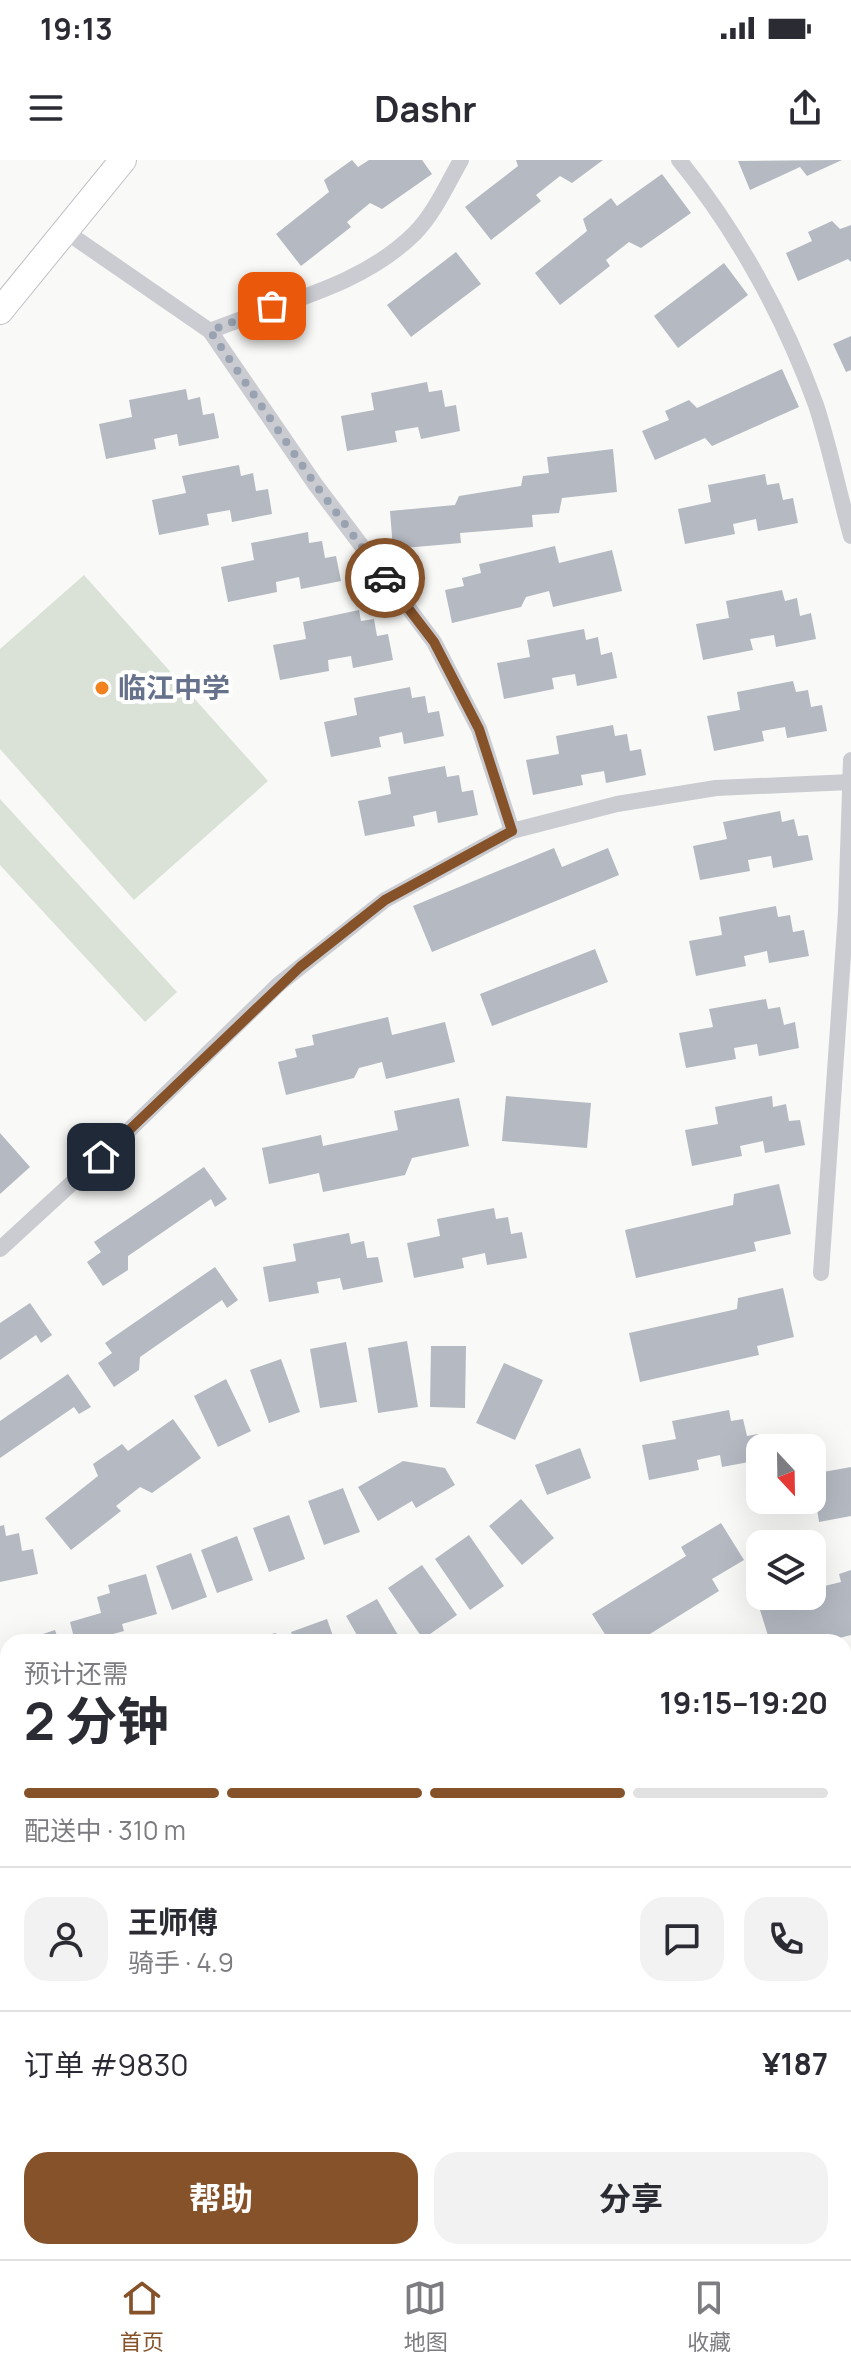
<!DOCTYPE html>
<html lang="zh">
<meta charset="utf-8">
<style>
:root{--surface:#fff;--page:#f2f2f3;--text:#2b2b33;--muted:#7c7c81;--line:#e1e1e2;--accent:#85522a}
body{margin:0;font-family:Manrope,"Noto Sans SC",sans-serif;background:var(--page);color:var(--text);height:100vh;display:flex;flex-direction:column;font-size:30px;white-space:nowrap}
*{box-sizing:border-box;margin:0}
p{font-size:26px;color:var(--muted)}
.icon{flex:none;width:44px;height:44px;fill:none;stroke:currentColor;stroke-width:2;stroke-linecap:round;stroke-linejoin:round}
.map{position:relative;flex:1;overflow:hidden}
.sheet{position:absolute;left:0px;top:1474px;width:852px;height:626px;display:flex;flex-direction:column;background:var(--surface);border-radius:24px 24px 0 0;box-shadow:0 8px 32px #0002}
.sheet>*{flex:none}
.needle{width:52px;rotate:158deg}
.buttons{position:absolute;left:746px;top:1274px;display:grid;gap:16px}
.buttons a{display:grid;place-items:center;width:80px;height:80px;border-radius:16px;background:var(--surface);box-shadow:0 8px 32px #0002;font-size:40px}
.pin{position:absolute;display:grid;place-items:center;width:68px;height:68px;color:#fff;margin:-34px;border-radius:16px;box-shadow:0 4px 12px #0006}
.courier{position:absolute;display:grid;place-items:center;width:80px;height:80px;margin:-40px;border:6px solid #85522a;border-radius:50%;background:#fff;color:#222;box-shadow:0 2px 10px #0007}
.head em{font-style:normal;font-weight:700}
.head div{display:flex;flex-direction:column-reverse}
.head{display:flex;align-items:center;justify-content:space-between;height:136px;padding:0 24px}
h1{font-size:52px;font-weight:700;line-height:60px}
.bar{display:grid;grid-template-columns:repeat(4,1fr);gap:12px 8px;align-content:center;height:96px;padding:0 24px}
.bar i{height:10px;border-radius:6px;background:var(--line)}
.bar .selected{background:var(--accent)}
.bar p{grid-column:span 4}
.line{display:flex;align-items:center;gap:20px;padding:0 24px;border-top:2px solid var(--line)}
.line div{flex:1}
.round{display:grid;place-items:center;flex:none;width:84px;height:84px;border-radius:24px;background:var(--page)}
.primary-button{display:flex;gap:16px;margin-top:auto;padding:16px 24px}
.primary-button a{flex:1;height:92px;border-radius:24px;background:var(--accent);color:#fff;font-size:32px;font-weight:700;line-height:92px;text-align:center}
.primary-button a+a{background:var(--page);color:var(--text)}
.status{display:flex;justify-content:space-between;align-items:center;height:56px;padding:0 40px;background:var(--surface);direction:ltr}
.status svg{height:22px;fill:currentColor}
header{display:flex;justify-content:space-between;align-items:center;height:104px;padding:0 24px;background:var(--surface);font-size:36px;font-weight:700}
.menu{display:flex;justify-content:space-around;align-items:center;height:112px;border-top:2px solid var(--line);background:var(--surface);font-size:22px;color:var(--muted)}
.menu a{display:grid;justify-items:center;gap:4px}
.menu .selected{color:var(--accent)}
.map>svg:first-child{display:block}
.green{fill:#dae2d8}
.building{fill:#b4b9c2}
.lines{fill:none;stroke-linecap:round;stroke-linejoin:round}
.primary-casing{stroke:#bdbfc5;stroke-width:28}
.minor{stroke:#caccd1;stroke-width:16}
.primary{stroke:#fff;stroke-width:26}
.done{stroke:#99a2b1;stroke-width:8;stroke-dasharray:0 14.4}
.route{stroke:#85522a;stroke-width:10}
.poi-dot{fill:#f3821e;stroke:#fff;stroke-width:3}
.labels{text-anchor:middle;stroke-width:8;stroke-linejoin:round;paint-order:stroke}
.poi-label{font-size:28px;font-weight:bold;fill:#66728b;stroke:#fff;text-anchor:start}
</style>
<div class="status"><b>19:13</b><svg viewBox="0 0 49 12"><path d="M0 12V9h3v3zM5 12V6h3v6zM10 12V3h3v9zM15 12V0h3v12zM26 1h20v11H26zM47 4h2v5h-2z"/></svg></div>
<header><svg class="icon" aria-label="menu" viewBox="0 0 24 24"><path d="M4 6h16M4 12h16M4 18h16"/></svg>Dashr<svg class="icon" aria-label="share" viewBox="0 0 24 24"><path d="M12 15V3M7 8l5-5 5 5M5 13v7h14v-7"/></svg></header>
<div class="map">
<svg width="851" height="2099" viewBox="0 0 851 2099">
<rect width="100%" height="100%" fill="#f9faf7"/>
<g class="green">
<polygon points="84,415 268,621 134,740 0,589 0,489"/>
<polygon points="0,639 177,832 145,862 0,705"/>
</g>
<g class="building">
<polygon points="352,0 358,7 369,0 422,0 432,14 382,49 370,43 347,62 351,67 301,106 276,74 329,32 324,20"/>
<polygon points="516,0 603,0 572,23 560,16 536,35 541,41 491,80 465,47 518,6"/>
<polygon points="842,0 807,16 800,7 750,30 738,1"/>
<polygon points="662,14 691,53 641,88 629,82 606,100 610,106 560,145 535,113 587,71 583,59 611,38 617,46"/>
<polygon points="832,61 840,69 851,65 851,102 848,99 798,121 786,93 812,81 808,72"/>
<polygon points="456,92 481,124 411,177 387,145"/>
<polygon points="724,103 748,135 678,188 654,156"/>
<polygon points="851,176 851,210 846,212 833,184"/>
<polygon points="782,209 799,247 712,286 705,278 655,300 642,271 669,260 665,251 689,240 697,248"/>
<polygon points="427,222 429,232 442,230 445,247 456,245 460,271 421,279 418,267 395,271 397,282 347,291 341,256 374,250 371,233"/>
<polygon points="186,229 188,240 200,237 203,255 214,253 219,278 179,286 177,274 154,279 156,289 106,299 99,264 132,257 129,240"/>
<polygon points="613,289 617,332 562,338 559,353 532,355 533,367 460,373 461,383 393,389 390,351 455,345 459,336 521,326 523,316 549,313 547,297"/>
<polygon points="239,305 241,316 253,313 256,331 268,329 272,354 232,362 230,350 207,354 209,365 159,375 152,340 186,333 182,316"/>
<polygon points="765,314 767,325 779,323 783,340 793,338 798,363 758,371 756,359 733,364 735,374 685,384 678,349 711,342 708,325"/>
<polygon points="308,372 309,383 322,381 325,398 336,396 341,421 301,429 299,417 276,422 277,432 228,442 221,407 254,400 251,383"/>
<polygon points="555,386 559,403 612,390 622,431 553,447 549,431 526,437 521,447 452,463 445,430 464,426 462,418 481,413 479,404"/>
<polygon points="782,430 785,441 797,438 800,456 811,453 816,479 776,487 774,475 750,479 753,490 703,500 696,464 729,458 726,441"/>
<polygon points="359,450 361,461 374,459 377,476 388,474 393,500 353,508 351,496 328,500 329,511 280,520 273,485 306,479 303,462"/>
<polygon points="584,469 586,480 598,477 601,495 612,492 617,518 577,526 575,514 552,518 554,529 504,539 497,503 530,497 527,480"/>
<polygon points="793,521 796,532 808,530 811,547 822,545 827,571 787,578 785,567 762,571 764,581 714,591 707,556 740,550 737,532"/>
<polygon points="410,527 412,538 425,536 428,553 439,551 444,576 404,584 402,572 379,577 381,587 331,597 324,562 357,555 354,538"/>
<polygon points="613,565 615,576 627,574 630,591 641,589 646,615 606,623 604,611 581,615 583,625 533,635 526,600 559,594 556,576"/>
<polygon points="445,606 447,617 459,615 462,632 473,630 478,655 438,663 436,651 413,656 415,666 365,676 358,641 391,634 388,617"/>
<polygon points="780,651 782,662 794,659 798,676 808,675 813,700 773,708 771,696 748,700 750,711 700,720 693,686 727,679 723,662"/>
<polygon points="554,688 562,707 608,688 619,715 432,792 413,746"/>
<polygon points="776,746 778,757 790,755 793,772 804,770 809,796 769,803 767,791 744,796 746,806 696,816 689,781 722,775 719,757"/>
<polygon points="595,789 608,822 492,866 480,834"/>
<polygon points="766,839 768,849 780,847 784,865 795,862 799,888 759,896 757,884 734,888 736,899 686,908 679,873 713,867 709,849"/>
<polygon points="388,857 392,875 445,862 455,902 386,919 382,902 359,908 354,918 286,935 278,902 297,897 295,889 314,885 312,875"/>
<polygon points="506,936 591,943 587,988 502,981"/>
<polygon points="772,936 773,947 786,944 789,961 800,960 805,985 765,993 763,981 740,986 742,996 692,1006 685,970 718,964 715,947"/>
<polygon points="459,938 469,986 412,998 405,1015 323,1032 319,1013 269,1024 262,988 321,975 323,986 398,970 394,951"/>
<polygon points="0,973 30,1007 0,1034"/>
<polygon points="204,1007 227,1039 215,1047 211,1039 128,1096 128,1110 103,1126 87,1102 101,1092 94,1082"/>
<polygon points="779,1024 791,1074 754,1082 756,1091 636,1118 625,1070 733,1045 734,1034"/>
<polygon points="494,1048 496,1059 508,1057 511,1074 522,1072 527,1098 487,1105 485,1093 462,1098 464,1108 414,1118 407,1083 440,1076 437,1059"/>
<polygon points="349,1073 351,1084 364,1081 367,1098 378,1097 383,1122 343,1130 340,1118 317,1122 319,1133 269,1142 263,1107 296,1101 293,1084"/>
<polygon points="215,1107 238,1140 227,1148 222,1140 140,1197 139,1210 114,1227 98,1203 112,1193 105,1183"/>
<polygon points="783,1128 794,1177 757,1186 759,1195 640,1222 629,1173 737,1149 738,1138"/>
<polygon points="30,1143 52,1175 41,1183 36,1175 0,1200 0,1163"/>
<polygon points="407,1181 418,1247 378,1253 368,1188"/>
<polygon points="346,1182 357,1242 320,1248 310,1189"/>
<polygon points="431,1186 466,1186 465,1248 430,1247"/>
<polygon points="281,1199 300,1252 269,1263 250,1210"/>
<polygon points="504,1203 543,1220 515,1280 476,1263"/>
<polygon points="68,1214 91,1247 79,1254 74,1247 0,1298 0,1261"/>
<polygon points="226,1219 251,1271 218,1287 194,1236"/>
<polygon points="729,1250 731,1261 743,1259 747,1276 758,1274 760,1300 722,1307 720,1295 697,1300 699,1310 649,1320 642,1285 676,1279 672,1261"/>
<polygon points="173,1259 201,1298 152,1333 140,1327 116,1346 121,1351 71,1390 45,1358 98,1316 93,1304 122,1284 128,1291"/>
<polygon points="580,1288 591,1318 547,1335 535,1305"/>
<polygon points="403,1301 445,1308 455,1325 416,1348 412,1341 378,1361 358,1327"/>
<polygon points="851,1307 851,1356 819,1362 812,1314"/>
<polygon points="343,1328 360,1372 324,1385 308,1341"/>
<polygon points="521,1339 554,1378 522,1405 489,1366"/>
<polygon points="289,1355 305,1399 269,1412 253,1368"/>
<polygon points="721,1363 744,1400 712,1419 719,1431 637,1482 610,1482 592,1454 686,1396 681,1387"/>
<polygon points="4,1365 6,1376 19,1373 22,1391 33,1389 38,1414 0,1422 0,1366"/>
<polygon points="469,1375 504,1426 470,1450 435,1399"/>
<polygon points="237,1376 253,1420 217,1433 201,1390"/>
<polygon points="191,1393 207,1437 172,1450 156,1406"/>
<polygon points="422,1405 457,1455 423,1479 388,1428"/>
<polygon points="851,1410 851,1475 824,1482 770,1482 760,1450 799,1436 812,1436 812,1429 841,1422 839,1414"/>
<polygon points="146,1414 157,1454 122,1464 124,1471 113,1474 115,1482 75,1482 70,1462 101,1453 97,1437 110,1433 108,1425"/>
<polygon points="377,1439 402,1482 361,1482 346,1456"/>
<polygon points="327,1459 335,1482 295,1482 291,1472"/>
<polygon points="55,1470 59,1482 22,1482 22,1481"/>
<polygon points="276,1473 278,1482 239,1482 239,1481"/>
<polygon points="8,1486 8,1526 0,1528 0,1498 6,1496 3,1487"/>
<polygon points="851,1546 851,1569 844,1570 844,1548"/>
<polygon points="851,1637 851,1676 844,1678 844,1639"/>
<polygon points="851,1740 851,1775 844,1777 844,1741"/>
<polygon points="8,1814 8,1925 0,1929 0,1837 6,1833 0,1819"/>
<polygon points="8,2002 8,2043 0,2032 0,2008"/>
<polygon points="81,2092 132,2092 123,2099 71,2099"/>
<polygon points="218,2092 240,2092 245,2099 208,2099"/>
<polygon points="616,2092 637,2092 642,2099 604,2099"/>
</g>
<g class="lines">
<g class="primary-casing">
<polyline id="primary" points="0,151 123,0"/>
</g>
<g class="minor">
<path d="M 679,0 C 737,71 785,159 816,245 C 830,288 839,333 851,376"/>
<polyline points="65,71 210,171 315,324 434,482 479,569 512,671"/>
<path d="M 210,171 C 280,142 360,128 415,73 C 434,54 448,23 461,0"/>
<polyline points="0,1089 121,978 279,824 385,740 512,671 617,644 716,628 851,622"/>
<polyline points="821,1113 846,752 851,600"/>
<polyline points="0,1709 8,1711"/>
<polyline points="0,1780 8,1776"/>
<polyline points="287,2092 293,2099"/>
</g>
<use href="#primary" class="primary"/>
</g>
<g class="lines">
<polyline class="done" points="272,146 210,171 315,324 385,418"/>
<polyline class="route" points="101,997 300,807 385,740 512,671 479,569 434,482 385,418"/>
</g>
<circle class="poi-dot" cx="102" cy="528" r="8"/>
<g class="labels">
<g class="poi-label">
<text x="118" y="538">临江中学</text>
</g>
</g>
</svg>
<div class="buttons">
<a><svg class="needle" viewBox="-14 -14 28 28"><path d="M0-13l5 13h-10z" fill="#e53935"/><path d="M0 13l5-13h-10z" fill="#7c7c81"/></svg></a>
<a><svg class="icon" aria-label="layers" viewBox="0 0 24 24"><path d="M12 4l9 5-9 5-9-5zM3 14l9 5 9-5"/></svg></a>
</div>
<div class="pin" style="left:272px;top:146px;background:#ea580c"><svg class="icon" aria-label="bag" viewBox="0 0 24 24"><path d="M5 8h14l-1 12H6zM9 8a3 3 0 0 1 6 0"/></svg></div>
<div class="pin" style="left:101px;top:997px;background:#1f2937"><svg class="icon" aria-label="home" viewBox="0 0 24 24"><path d="M3 11l9-7 9 7M6 9v11h12V9"/></svg></div>
<div class="courier" style="left:385px;top:418px"><svg class="icon" aria-label="car" viewBox="0 0 24 24"><path d="M5 17H2v-5l4-1 3-4h7l3 4 3 1v5h-3M9 17h6M6 11h13"/><circle cx="7" cy="17" r="2"/><circle cx="17" cy="17" r="2"/></svg></div>
<section class="sheet">
<div class="head"><div><h1>2 分钟</h1><p>预计还需</p></div><em>19:15–19:20</em></div>
<div class="bar"><i class="selected"></i><i class="selected"></i><i class="selected"></i><i></i><p>配送中 · 310 m</p></div>
<div class="line" style="height:144px"><a class="round"><svg class="icon" aria-label="person" viewBox="0 0 24 24"><circle cx="12" cy="8" r="4"/><path d="M4 21q1-7 8-7t8 7"/></svg></a><div><b>王师傅</b><p>骑手 · 4.9</p></div><a class="round"><svg class="icon" aria-label="chat" viewBox="0 0 24 24"><path d="M4 5h16v11H9l-5 4z"/></svg></a><a class="round"><svg class="icon" aria-label="phone" viewBox="0 0 24 24"><path d="M5 4h4l2 5-3 2q2 4 5 5l2-3 5 2v4C11 20 4 13 5 4z"/></svg></a></div>
<div class="line" style="height:104px"><div>订单 #9830</div><b>¥187</b></div>
<div class="primary-button"><a>帮助</a><a>分享</a></div>
</section>
</div>
<nav class="menu">
<a class="selected"><svg class="icon" aria-label="home" viewBox="0 0 24 24"><path d="M3 11l9-7 9 7M6 9v11h12V9"/></svg>首页</a>
<a><svg class="icon" aria-label="map" viewBox="0 0 24 24"><path d="M3 6l6-2 6 2 6-2v14l-6 2-6-2-6 2zM9 4v14M15 6v14"/></svg>地图</a>
<a><svg class="icon" aria-label="saved" viewBox="0 0 24 24"><path d="M7 4h10v16l-5-4-5 4z"/></svg>收藏</a>
</nav>
